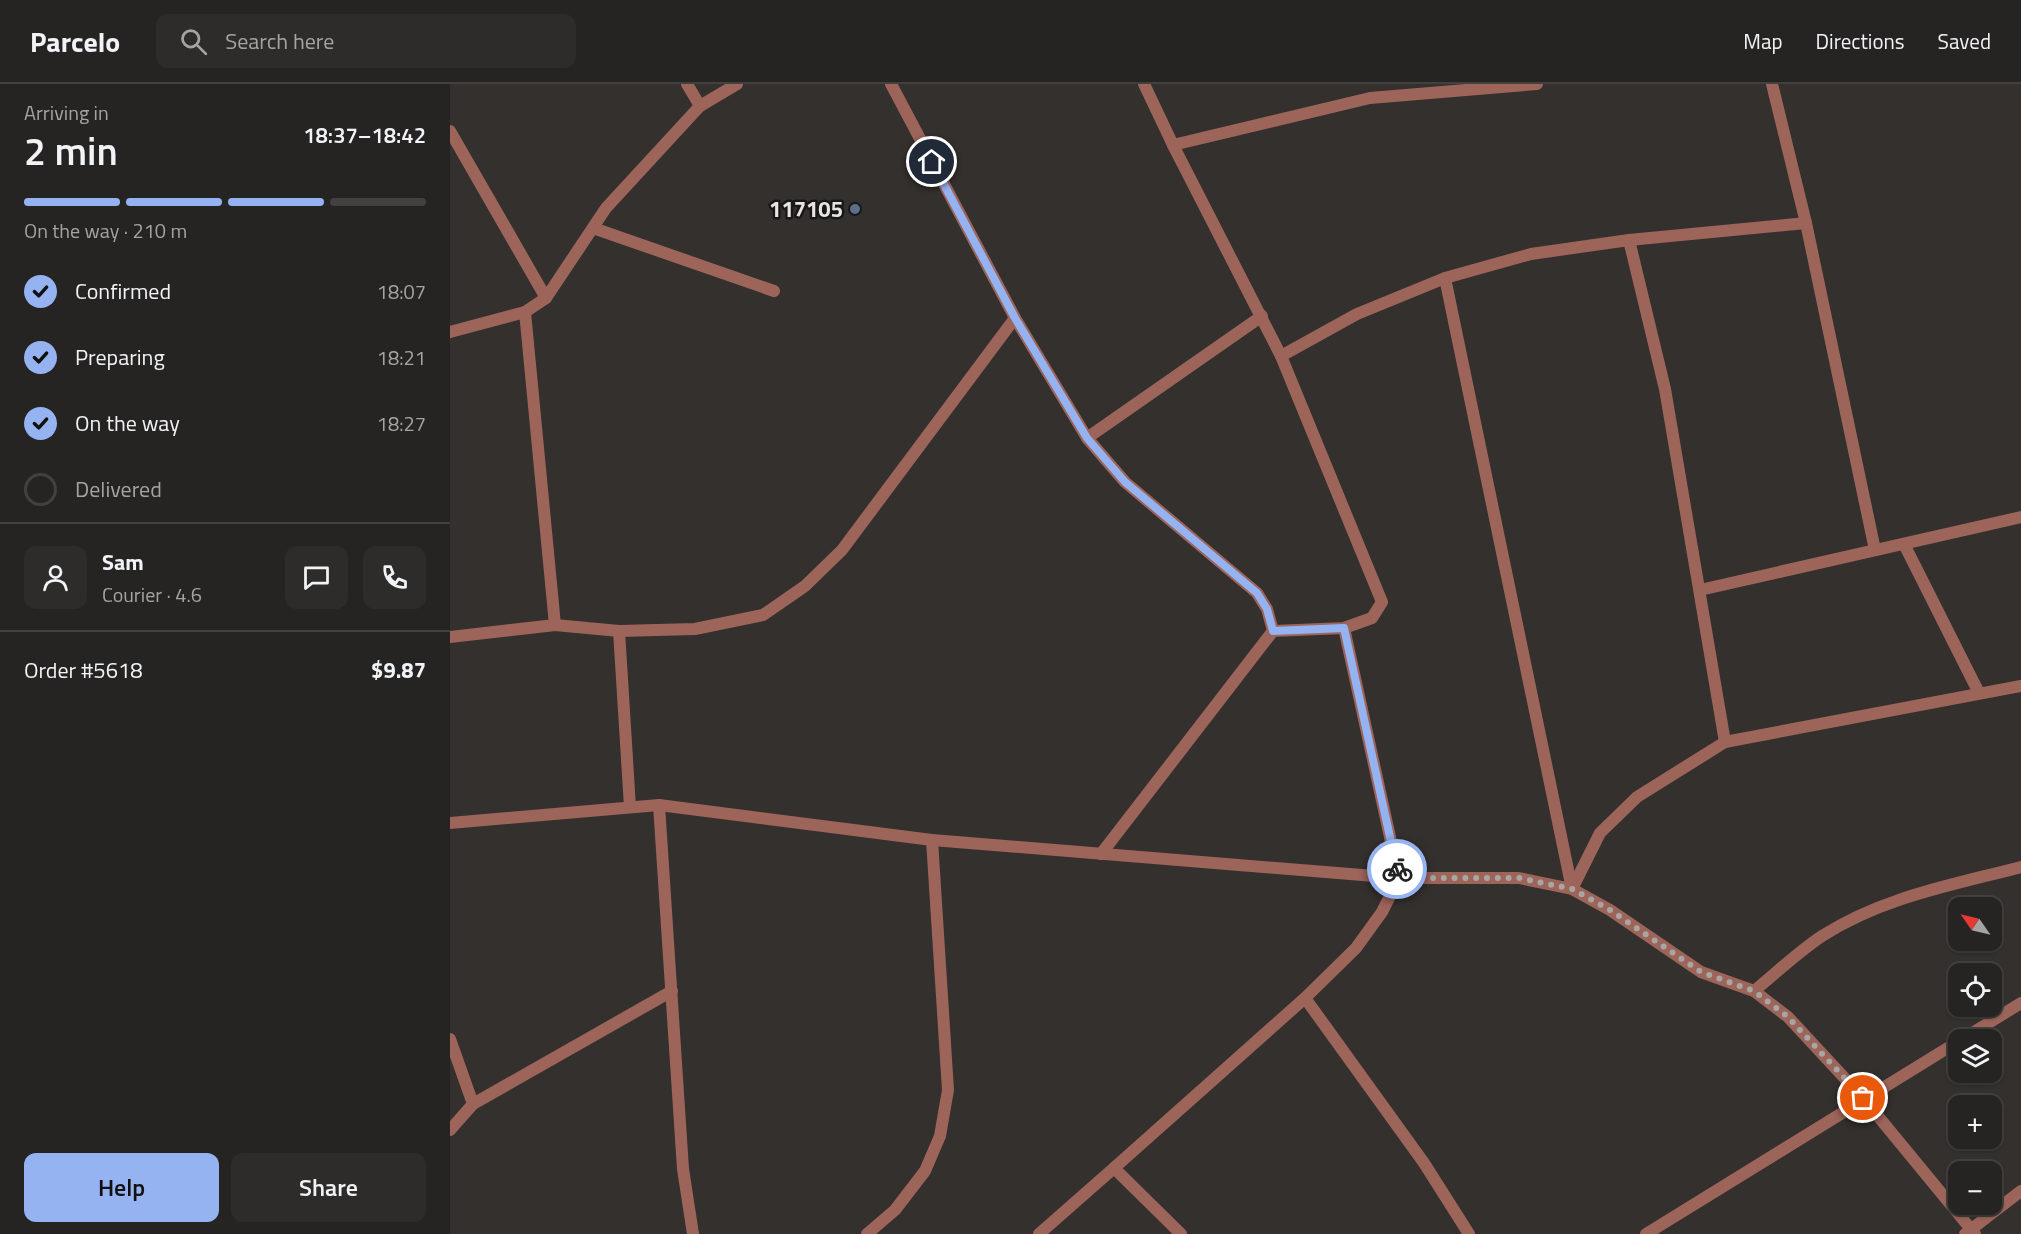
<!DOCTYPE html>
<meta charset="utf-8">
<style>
:root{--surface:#262422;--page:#2e2c2a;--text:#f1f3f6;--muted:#a4a4a5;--line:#424140;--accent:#95b2f1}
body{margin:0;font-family:"Titillium Web",sans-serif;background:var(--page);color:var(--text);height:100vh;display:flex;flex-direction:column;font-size:22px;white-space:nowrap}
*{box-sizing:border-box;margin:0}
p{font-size:20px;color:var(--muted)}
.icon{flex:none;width:33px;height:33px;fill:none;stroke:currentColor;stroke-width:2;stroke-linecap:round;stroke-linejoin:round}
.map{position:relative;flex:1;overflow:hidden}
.side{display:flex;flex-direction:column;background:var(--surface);width:450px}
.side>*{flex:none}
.needle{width:39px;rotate:304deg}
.controls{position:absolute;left:1498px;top:813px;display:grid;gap:12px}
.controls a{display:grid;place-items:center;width:54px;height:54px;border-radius:12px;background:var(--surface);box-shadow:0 2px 4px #0004,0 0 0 2px var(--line);font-size:30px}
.pin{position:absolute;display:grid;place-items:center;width:51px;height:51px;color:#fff;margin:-26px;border:3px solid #fff;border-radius:50%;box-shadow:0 2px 6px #0007}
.courier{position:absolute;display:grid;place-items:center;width:60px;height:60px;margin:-30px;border:4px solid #95b2f1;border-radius:50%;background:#fff;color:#222;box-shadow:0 2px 8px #0007}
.summary em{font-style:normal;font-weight:600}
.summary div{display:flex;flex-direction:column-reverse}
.summary{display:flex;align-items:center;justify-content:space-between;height:102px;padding:0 24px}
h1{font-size:39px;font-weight:600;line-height:45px}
.bar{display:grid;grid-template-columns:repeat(4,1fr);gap:9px 6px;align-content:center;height:72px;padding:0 24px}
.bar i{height:8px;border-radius:4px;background:var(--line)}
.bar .active{background:var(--accent)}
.bar p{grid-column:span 4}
.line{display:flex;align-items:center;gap:15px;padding:0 24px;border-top:2px solid var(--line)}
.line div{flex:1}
.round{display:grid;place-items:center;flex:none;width:63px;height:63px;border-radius:12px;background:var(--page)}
ol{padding:0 24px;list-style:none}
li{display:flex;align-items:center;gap:18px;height:66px}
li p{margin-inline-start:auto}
li .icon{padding:6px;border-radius:50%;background:var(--accent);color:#111;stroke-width:4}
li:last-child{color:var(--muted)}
li i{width:33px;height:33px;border:3px solid var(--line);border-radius:50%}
.primary-button{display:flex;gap:12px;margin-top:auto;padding:12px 24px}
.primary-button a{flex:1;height:69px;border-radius:12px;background:var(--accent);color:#111;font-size:24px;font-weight:600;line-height:69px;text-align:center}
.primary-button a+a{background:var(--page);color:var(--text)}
header{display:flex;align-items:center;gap:36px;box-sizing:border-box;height:84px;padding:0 30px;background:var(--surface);border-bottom:2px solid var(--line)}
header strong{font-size:28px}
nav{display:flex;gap:33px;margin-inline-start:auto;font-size:21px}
.search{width:420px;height:54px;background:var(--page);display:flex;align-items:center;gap:15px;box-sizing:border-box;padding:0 21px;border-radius:12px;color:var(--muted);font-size:22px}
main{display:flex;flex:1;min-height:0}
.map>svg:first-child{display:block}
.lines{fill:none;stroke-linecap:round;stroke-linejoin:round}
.minor{stroke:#9d645a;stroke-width:12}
.done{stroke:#a8a6a3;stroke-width:6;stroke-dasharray:0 10.8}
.route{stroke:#95b2f1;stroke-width:8}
.service-dot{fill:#5c6f8a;stroke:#1a1817;stroke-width:2}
.labels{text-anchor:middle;stroke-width:5;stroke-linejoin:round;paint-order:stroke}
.poi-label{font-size:22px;font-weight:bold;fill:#e7e5e3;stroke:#1a1817;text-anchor:end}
</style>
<header>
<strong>Parcelo</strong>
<div class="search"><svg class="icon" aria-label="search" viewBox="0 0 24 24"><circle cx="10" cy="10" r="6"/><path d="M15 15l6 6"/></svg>Search here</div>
<nav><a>Map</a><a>Directions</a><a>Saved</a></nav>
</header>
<main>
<section class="side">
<div class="summary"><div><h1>2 min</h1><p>Arriving in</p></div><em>18:37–18:42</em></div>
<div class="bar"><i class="active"></i><i class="active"></i><i class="active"></i><i></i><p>On the way · 210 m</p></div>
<ol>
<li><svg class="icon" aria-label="check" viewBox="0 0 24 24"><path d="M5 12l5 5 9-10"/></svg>Confirmed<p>18:07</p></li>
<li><svg class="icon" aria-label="check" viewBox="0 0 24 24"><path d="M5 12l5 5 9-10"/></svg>Preparing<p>18:21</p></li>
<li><svg class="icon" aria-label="check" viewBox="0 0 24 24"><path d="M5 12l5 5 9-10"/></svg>On the way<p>18:27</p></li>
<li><i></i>Delivered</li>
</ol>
<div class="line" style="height:108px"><a class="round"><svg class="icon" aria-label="person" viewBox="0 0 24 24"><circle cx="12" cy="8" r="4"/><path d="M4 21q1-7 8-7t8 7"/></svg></a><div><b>Sam</b><p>Courier · 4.6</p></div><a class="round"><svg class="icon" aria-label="chat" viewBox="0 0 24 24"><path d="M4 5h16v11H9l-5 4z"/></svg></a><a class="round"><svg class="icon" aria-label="phone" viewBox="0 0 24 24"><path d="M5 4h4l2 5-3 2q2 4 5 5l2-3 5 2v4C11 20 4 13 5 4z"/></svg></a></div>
<div class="line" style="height:78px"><div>Order #5618</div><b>$9.87</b></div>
<div class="primary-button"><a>Help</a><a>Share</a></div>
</section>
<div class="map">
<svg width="1571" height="1150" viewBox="0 0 1571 1150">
<rect width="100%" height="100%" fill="#33302d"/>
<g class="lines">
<g class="minor">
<polyline points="237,0 250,22"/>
<polyline points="441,0 565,234 637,354 675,398 807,509 817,525 823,547"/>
<polyline points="1322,0 1356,139 1425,466"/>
<polyline points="0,47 96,214"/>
<polyline points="723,61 920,14 1087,0"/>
<polyline points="143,144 324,207"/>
<polyline points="1179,156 1215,305 1275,658"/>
<polyline points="995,194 1122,805"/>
<polyline points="75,228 105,541"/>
<polyline points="0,248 75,228 96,214 156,124 250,22 287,0"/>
<polyline points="831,272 907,230 995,194 1081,170 1179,156 1356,139"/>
<polyline points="637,354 812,232"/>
<polyline points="1454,460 1529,609"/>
<polyline points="1250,506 1571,433"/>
<polyline points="169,547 180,723"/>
<polyline points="0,553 105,541 169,547 245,545 313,531 355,502 392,466 565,234"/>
<polyline points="209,721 233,1085 243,1150"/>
<polyline points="0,739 209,721 482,756 949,794 1069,794 1122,805 1160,826 1251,888 1304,907 1338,933 1413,1014 1525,1150"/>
<polyline points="651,770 823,547 894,544 922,534 932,518 831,272 723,61 694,0"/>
<polyline points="1122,805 1150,749 1187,713 1275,658 1571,602"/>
<path d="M 1304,907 C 1326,889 1348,868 1372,852 C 1433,813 1502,801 1571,783"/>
<polyline points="855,914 974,1079 1019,1150"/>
<polyline points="0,955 23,1020"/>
<polyline points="1511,956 1571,919"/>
<polyline points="0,1046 23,1020 222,907"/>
<polyline points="417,1150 445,1126 475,1087 490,1052 498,1006 482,756"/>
<polyline points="589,1150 664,1084"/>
<polyline points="731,1150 664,1084 855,914 906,864 932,828 949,794 894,544"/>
<polyline points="1196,1150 1509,957"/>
<polyline points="1515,1150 1571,1107"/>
</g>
</g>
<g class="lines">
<polyline class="done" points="947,785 949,794 1069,794 1122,805 1160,826 1251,888 1304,907 1338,933 1413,1014"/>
<polyline class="route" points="482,78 565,234 637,354 675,398 807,509 817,525 823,547 894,544 947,785"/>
</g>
<circle class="service-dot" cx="405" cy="125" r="6"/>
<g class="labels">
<g class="poi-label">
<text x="393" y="133">117105</text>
</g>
</g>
</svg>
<div class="controls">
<a><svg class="needle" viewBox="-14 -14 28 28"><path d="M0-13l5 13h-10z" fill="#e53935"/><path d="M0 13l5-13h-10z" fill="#a4a4a5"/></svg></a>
<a><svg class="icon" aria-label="locate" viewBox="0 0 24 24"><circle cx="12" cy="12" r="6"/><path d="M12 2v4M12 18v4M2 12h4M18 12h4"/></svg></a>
<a><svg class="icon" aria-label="layers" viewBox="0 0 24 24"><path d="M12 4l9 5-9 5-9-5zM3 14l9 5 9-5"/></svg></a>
<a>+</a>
<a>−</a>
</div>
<div class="pin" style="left:1413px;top:1014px;background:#ea580c"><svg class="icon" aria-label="bag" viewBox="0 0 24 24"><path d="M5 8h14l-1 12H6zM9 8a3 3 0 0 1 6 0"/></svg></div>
<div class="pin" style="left:482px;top:78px;background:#1f2937"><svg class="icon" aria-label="home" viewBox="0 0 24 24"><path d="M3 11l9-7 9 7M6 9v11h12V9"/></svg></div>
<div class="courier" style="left:947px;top:785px"><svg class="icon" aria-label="bike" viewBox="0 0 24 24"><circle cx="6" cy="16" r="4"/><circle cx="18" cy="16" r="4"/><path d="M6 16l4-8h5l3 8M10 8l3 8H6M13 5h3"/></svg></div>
</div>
</main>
